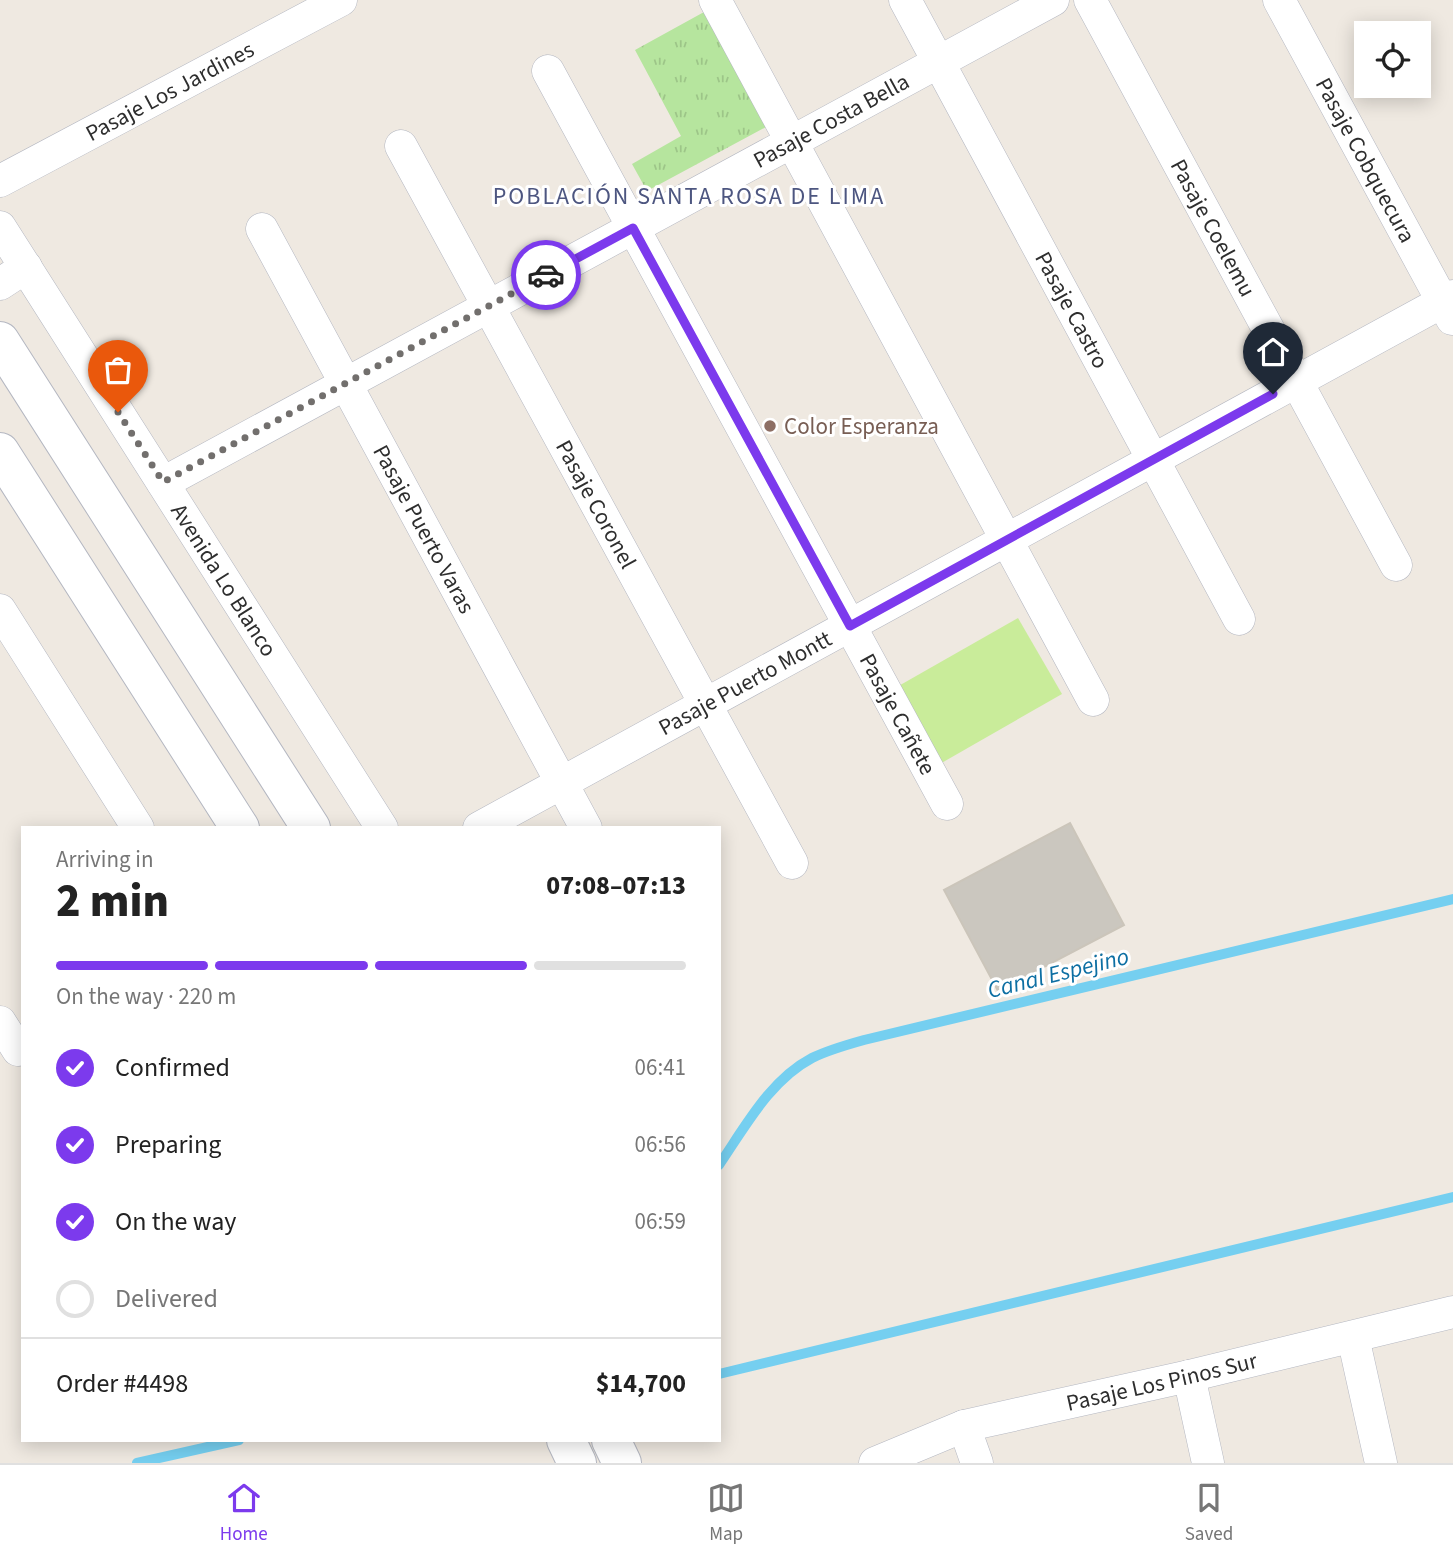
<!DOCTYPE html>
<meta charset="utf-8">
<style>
:root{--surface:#fff;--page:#f2f2f2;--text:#222;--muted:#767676;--line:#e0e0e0;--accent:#7c3aed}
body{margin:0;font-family:"Source Sans 3",sans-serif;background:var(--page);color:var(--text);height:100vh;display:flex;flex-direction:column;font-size:26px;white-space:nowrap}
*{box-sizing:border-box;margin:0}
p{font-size:23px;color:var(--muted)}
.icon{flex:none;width:38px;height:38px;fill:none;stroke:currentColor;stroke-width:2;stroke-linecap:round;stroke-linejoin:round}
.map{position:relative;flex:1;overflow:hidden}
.details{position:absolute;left:21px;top:826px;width:700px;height:616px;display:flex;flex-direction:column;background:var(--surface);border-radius:0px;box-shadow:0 4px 18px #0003}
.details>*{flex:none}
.controls{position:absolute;left:1354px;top:21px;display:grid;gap:14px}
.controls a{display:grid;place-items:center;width:77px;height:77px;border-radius:0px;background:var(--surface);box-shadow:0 4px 18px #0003;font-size:35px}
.pin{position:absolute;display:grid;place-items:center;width:60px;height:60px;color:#fff;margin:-72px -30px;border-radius:50% 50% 50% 0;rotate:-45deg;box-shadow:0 0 7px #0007}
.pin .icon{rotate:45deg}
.courier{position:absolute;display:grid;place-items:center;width:70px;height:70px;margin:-35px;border:5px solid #7c3aed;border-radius:50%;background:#fff;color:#222;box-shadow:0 2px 9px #0007}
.summary em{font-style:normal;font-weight:800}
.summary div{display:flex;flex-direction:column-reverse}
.summary{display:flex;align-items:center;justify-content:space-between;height:119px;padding:0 35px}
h1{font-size:46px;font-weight:800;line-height:52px}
.bar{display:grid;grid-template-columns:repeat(4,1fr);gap:10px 7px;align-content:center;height:84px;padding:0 35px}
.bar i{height:9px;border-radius:5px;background:var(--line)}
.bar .selected{background:var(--accent)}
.bar p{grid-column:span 4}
.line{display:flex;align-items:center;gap:18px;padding:0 35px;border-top:2px solid var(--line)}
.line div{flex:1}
ol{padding:0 35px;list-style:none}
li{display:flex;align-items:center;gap:21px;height:77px}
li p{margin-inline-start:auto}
li .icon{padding:7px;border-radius:50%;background:var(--accent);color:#fff;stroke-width:4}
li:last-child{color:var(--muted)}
li i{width:38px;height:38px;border:4px solid var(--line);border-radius:50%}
.tabs{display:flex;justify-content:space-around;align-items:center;height:98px;border-top:2px solid var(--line);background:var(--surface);font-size:19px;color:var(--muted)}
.tabs a{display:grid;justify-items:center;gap:4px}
.tabs .selected{color:var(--accent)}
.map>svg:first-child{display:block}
.grass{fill:url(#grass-tufts)}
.pitch{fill:#c9ec9a}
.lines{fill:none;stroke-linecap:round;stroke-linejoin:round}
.stream{stroke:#75cff0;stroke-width:10}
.building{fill:#cbc7bf;stroke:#cbc5ba;stroke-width:2}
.street-casing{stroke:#b4b7c1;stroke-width:33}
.secondary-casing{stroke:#b4b7c1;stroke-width:40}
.street{stroke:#fff;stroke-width:32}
.secondary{stroke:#fff;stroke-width:38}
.done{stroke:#726f6d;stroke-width:7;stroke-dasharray:0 12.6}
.route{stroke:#7c3aed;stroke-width:9}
.education-dot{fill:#8d6e63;stroke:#fff;stroke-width:2.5}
.labels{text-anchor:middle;stroke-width:6;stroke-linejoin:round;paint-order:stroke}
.street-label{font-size:23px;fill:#2e2e2e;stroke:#fff}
.education-label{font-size:23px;fill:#785e54;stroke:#fff;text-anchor:start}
.neighbourhood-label{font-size:24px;letter-spacing:2px;fill:#4d5680;stroke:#fff}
.water-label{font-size:24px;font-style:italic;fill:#0d6fa3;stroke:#fff}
</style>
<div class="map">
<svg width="1453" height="1463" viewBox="0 0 1453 1463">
<defs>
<pattern id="grass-tufts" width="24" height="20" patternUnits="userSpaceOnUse" patternTransform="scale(1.75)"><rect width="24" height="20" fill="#b6e59e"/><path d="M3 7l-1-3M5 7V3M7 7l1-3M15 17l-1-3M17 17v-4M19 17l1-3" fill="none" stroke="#9dc588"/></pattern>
</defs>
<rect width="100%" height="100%" fill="#efe9e1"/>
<polygon class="grass" points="704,12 766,127 647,191 632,164 681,136 635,50"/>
<polygon class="pitch" points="1018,618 1062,694 938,765 895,688"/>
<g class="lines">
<g class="stream">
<path d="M 719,1165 C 745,1127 770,1080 812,1058 C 828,1050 846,1045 864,1040 L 1453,899"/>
<polyline points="719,1374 1453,1197"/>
<polyline points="137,1463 239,1440"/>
</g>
</g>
<polygon class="building" points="1070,823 1124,925 998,991 944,890"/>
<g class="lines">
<g class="street-casing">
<g id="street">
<polyline points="715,0 1093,700"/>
<path id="s1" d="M 905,0 L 1239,619"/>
<path id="s2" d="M 1090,0 L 1396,565"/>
<path id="s3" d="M 1279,0 L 1452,319"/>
<path id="s4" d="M 548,71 L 947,804"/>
<path id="s5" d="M 401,146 L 792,863"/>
<path id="s6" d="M 0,181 L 341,0"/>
<path id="s7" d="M 0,227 L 382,828"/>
<path id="s8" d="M 262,229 L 586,828"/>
<polyline points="0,284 26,267"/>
<path id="s9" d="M 163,483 L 1053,0"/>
<polyline points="0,610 138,828"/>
<path id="s10" d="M 479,828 L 1453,296"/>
<polyline points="0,1022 18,1050"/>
<polyline points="1353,1337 1381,1463"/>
<polyline points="1189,1376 1208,1463"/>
<polyline points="964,1426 977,1463"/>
<path id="s11" d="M 875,1463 L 964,1426 L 1189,1376 L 1453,1312"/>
</g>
</g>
<g class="secondary-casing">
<g id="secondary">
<polyline points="0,341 311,828"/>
<polyline points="0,452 240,828"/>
<polyline points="566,1440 577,1463"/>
<polyline points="611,1440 622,1463"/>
</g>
</g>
<use href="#street" class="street"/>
<use href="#secondary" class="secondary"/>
</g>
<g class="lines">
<polyline class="done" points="118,412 163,482 546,275"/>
<polyline class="route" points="546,275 633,228 850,626 1273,394"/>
</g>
<circle class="education-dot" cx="770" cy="426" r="7"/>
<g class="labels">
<g class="street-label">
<text dy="8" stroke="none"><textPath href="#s6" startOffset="192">Pasaje Los Jardines</textPath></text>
<text dy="8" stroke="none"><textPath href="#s9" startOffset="760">Pasaje Costa Bella</textPath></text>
<text dy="8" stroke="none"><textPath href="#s3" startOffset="182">Pasaje Cobquecura</textPath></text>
<text dy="8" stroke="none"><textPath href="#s2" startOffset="259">Pasaje Coelemu</textPath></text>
<text dy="8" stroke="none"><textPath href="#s1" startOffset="352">Pasaje Castro</textPath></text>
<text dy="8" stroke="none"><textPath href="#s5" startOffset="408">Pasaje Coronel</textPath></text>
<text dy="8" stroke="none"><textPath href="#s8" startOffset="341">Pasaje Puerto Varas</textPath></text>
<text dy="8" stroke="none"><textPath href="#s7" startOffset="418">Avenida Lo Blanco</textPath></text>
<text dy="8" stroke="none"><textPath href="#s10" startOffset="303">Pasaje Puerto Montt</textPath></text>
<text dy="8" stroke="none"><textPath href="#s4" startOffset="732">Pasaje Cañete</textPath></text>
<text dy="8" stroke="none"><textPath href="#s11" startOffset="299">Pasaje Los Pinos Sur</textPath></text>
</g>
<g class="education-label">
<text x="784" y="434">Color Esperanza</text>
</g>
<g class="neighbourhood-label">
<text x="689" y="204">POBLACIÓN SANTA ROSA DE LIMA</text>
</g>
<g class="water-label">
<text transform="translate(1058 973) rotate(-14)" y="8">Canal Espejino</text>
</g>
</g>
</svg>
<div class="controls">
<a><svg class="icon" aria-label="locate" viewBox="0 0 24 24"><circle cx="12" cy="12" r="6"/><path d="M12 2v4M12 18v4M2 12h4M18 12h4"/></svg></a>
</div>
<div class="pin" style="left:118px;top:412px;background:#ea580c"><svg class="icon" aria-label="bag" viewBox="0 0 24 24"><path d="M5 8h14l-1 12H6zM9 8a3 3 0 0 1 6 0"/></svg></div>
<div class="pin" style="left:1273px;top:394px;background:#1f2937"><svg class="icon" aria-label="home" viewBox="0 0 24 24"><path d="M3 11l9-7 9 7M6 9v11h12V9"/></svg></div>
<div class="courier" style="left:546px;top:275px"><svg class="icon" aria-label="car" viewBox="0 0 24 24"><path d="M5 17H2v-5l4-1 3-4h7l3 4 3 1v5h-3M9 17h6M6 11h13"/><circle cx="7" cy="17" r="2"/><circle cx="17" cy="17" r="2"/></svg></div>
<section class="details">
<div class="summary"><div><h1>2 min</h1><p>Arriving in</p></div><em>07:08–07:13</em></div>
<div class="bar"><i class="selected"></i><i class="selected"></i><i class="selected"></i><i></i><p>On the way · 220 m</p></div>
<ol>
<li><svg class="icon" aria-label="check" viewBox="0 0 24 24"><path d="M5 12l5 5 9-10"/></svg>Confirmed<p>06:41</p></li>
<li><svg class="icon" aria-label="check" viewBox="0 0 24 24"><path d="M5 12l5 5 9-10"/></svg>Preparing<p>06:56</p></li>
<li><svg class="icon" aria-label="check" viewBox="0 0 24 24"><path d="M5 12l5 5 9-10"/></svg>On the way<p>06:59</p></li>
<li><i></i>Delivered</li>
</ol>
<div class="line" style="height:91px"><div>Order #4498</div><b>$14,700</b></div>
</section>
</div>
<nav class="tabs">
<a class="selected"><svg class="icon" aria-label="home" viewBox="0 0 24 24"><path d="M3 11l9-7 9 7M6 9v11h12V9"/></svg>Home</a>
<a><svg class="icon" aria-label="map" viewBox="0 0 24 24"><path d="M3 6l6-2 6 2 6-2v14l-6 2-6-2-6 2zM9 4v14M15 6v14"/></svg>Map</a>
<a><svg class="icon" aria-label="saved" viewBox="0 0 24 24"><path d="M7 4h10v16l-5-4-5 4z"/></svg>Saved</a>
</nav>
